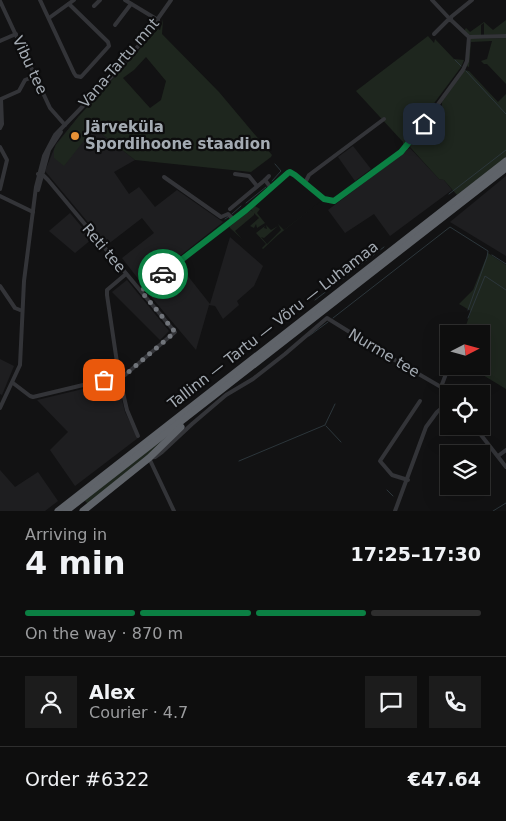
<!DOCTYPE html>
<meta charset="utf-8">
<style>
:root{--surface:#0e0e0e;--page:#1c1c1c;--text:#f1f3f6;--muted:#9b9c9e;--line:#2e2e2e;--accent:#0b8043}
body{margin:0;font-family:"DejaVu Sans",sans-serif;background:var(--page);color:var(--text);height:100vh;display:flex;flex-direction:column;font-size:19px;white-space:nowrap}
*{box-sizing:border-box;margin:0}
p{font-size:16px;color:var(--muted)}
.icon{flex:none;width:28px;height:28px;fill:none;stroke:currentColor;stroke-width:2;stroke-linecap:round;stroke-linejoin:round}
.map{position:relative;height:511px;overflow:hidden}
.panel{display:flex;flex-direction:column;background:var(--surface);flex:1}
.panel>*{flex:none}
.needle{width:32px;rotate:84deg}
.controls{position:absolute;left:440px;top:325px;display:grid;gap:10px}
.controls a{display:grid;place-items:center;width:50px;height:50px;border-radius:0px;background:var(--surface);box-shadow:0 5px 20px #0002,0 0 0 1px var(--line);font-size:25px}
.pin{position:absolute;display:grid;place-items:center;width:42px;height:42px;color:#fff;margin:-21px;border-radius:10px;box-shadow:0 2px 8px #0006}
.courier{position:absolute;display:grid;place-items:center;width:50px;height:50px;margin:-25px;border:4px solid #0b8043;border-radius:50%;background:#fff;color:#222;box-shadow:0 1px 6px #0007}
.overview em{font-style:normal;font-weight:700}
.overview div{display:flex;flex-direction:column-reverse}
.overview{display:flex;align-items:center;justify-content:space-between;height:85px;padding:0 25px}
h1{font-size:32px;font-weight:700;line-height:38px}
.bar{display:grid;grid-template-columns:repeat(4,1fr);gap:8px 5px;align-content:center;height:60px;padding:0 25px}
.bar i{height:6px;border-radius:4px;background:var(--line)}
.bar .selected{background:var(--accent)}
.bar p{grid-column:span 4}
.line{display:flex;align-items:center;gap:12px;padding:0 25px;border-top:1px solid var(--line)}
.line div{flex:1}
.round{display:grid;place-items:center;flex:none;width:52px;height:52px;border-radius:0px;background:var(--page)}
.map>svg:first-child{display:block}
.built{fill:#1e1e20}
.green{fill:#1e261e;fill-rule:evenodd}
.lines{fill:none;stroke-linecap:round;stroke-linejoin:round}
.stream{stroke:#2c363b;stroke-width:1}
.minor{stroke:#333438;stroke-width:4}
.highway{stroke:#5f6369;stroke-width:7}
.done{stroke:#71757b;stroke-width:5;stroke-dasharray:0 9}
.route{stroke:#0b8043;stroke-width:6}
.poi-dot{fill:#e79036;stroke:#0d0d0e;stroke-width:2}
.labels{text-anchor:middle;stroke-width:4.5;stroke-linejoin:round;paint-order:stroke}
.street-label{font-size:15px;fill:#a4abb3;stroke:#0d0d0e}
.poi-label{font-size:15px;font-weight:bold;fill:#a4abb3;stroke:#0d0d0e;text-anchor:start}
</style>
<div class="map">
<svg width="506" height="511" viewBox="0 0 506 511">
<rect width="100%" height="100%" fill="#121213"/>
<g class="built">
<polygon points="79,116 135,160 114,172 129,194 139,187 155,207 177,190 223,222 143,285 122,258 154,233 142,218 107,245 45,171 56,144"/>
<polygon points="353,146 371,169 355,181 338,157"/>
<polygon points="410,148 439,179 444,180 452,190 390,236 374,214 345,233 328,210"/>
<polygon points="506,176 506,256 450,222"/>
<polygon points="70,213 92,239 75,253 49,231"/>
<polygon points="230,237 263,266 254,286 237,301 239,305 223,319 215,306 209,305 196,350 147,292 180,266 210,304"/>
<polygon points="127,280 169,331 160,340 112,292"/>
<polygon points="0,359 14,366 2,395 0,394"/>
<polygon points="112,382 113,385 118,384 125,412 138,438 75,486 50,450 68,432 37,400"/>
<polygon points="0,470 15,487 38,472 58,501 45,511 0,511"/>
</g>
<g class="green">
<path d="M 163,19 L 162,34 L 219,92 L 272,155 L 271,157 L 251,172 L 135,160 L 94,128 L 64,166 L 54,158 L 54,150 L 56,145 L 79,116 L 158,29 L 160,30 ZM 146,57 L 166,81 L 161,100 L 150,108 L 123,78 L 134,70 Z"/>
<polygon points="506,20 506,34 484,35 484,23 481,25 481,35 470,35 464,31 466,28 470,32 484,22 493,30"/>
<polygon points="428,36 434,43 435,39 454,59 464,60 461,67 403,145 403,142 356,91"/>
<polygon points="506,38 506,84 487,64 484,64 481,61 487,59 492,41 471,42 469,67 467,66 471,39"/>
<path d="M 465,70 L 469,71 L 498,102 L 506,94 L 506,157 L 457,195 L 444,180 L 439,179 L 410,147 L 413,142 L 416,141 C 418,135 422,129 427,125 L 427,123 L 438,108 L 442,106 L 442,102 Z"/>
<polygon points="320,202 278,235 263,249 262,248 266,244 256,233 265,226 264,228 267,229 266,225 271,230 278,226 264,238 261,237 267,244 281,230 278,224 284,230"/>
<polygon points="255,206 260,209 257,213 265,223 257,228 256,224 254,228 250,226 259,218 254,213 254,215 235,231 242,239 230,228 230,226 251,210 253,212 251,209"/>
<polygon points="488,253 506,265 506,389 468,366 481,366 481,334 463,334 471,311 459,304 473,290"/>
<polygon points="166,436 155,450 88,504 84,500"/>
</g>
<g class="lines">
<g class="stream">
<polyline points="455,60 461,66"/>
<polyline points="466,71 506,114"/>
<polyline points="272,181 281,171 275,164"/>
<polyline points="449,194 506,150"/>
<polyline points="246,203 266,187"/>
<polyline points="232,214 241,206"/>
<polyline points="225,219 228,217"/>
<polyline points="492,255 506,264"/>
<polyline points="315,300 384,247"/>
<polyline points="333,318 450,227 488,251 487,257 468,310"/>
<polyline points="468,318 485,276 506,290"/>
<polyline points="309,336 328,322"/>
<polyline points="326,426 341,442"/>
<polyline points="239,461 325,425 335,404"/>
<polyline points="387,490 393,496"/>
<polyline points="493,511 506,503"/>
</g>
<g class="minor">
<polyline points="40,0 74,73 76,76 81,77 109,46 108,42 69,4"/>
<polyline points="125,0 158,20"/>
<polyline points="432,0 448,17"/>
<polyline points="0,1 50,108 65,125"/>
<polyline points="94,6 100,0"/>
<polyline points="49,18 74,0"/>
<polyline points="451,20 469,37 506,36"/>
<polyline points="451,20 451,17 472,0"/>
<polyline points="115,25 131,4"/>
<polyline points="434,34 448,20 451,20"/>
<polyline points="0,41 16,34"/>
<polyline points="0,128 2,124 1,99 19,91 25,80 35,76"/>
<polyline points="0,147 7,160 0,189"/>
<polyline points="235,174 249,176 257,186"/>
<polyline points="269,176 265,180 271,188"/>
<polyline points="164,177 221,217 228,214 234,220"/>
<polyline points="305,183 309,175 384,119"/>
<polyline points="38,190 49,150 61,132"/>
<polyline points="0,196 33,212"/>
<polyline points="230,209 265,180"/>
<polyline points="126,274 107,290 107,295 119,376 127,410 138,436"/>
<polyline points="0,286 15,308 20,310"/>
<polyline points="141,291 246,210 287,173 290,173 295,175 324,199 331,201 338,198 406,148 463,70 467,61 469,37"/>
<polyline points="13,383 30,396 33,397 125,375 175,332 48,180 44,176 38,174"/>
<polyline points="441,387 449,366"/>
<polyline points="0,408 20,365 24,281 36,187 44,156 55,135 113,75 140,44 171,0"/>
<polyline points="481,411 487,394"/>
<polyline points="474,426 506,467"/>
<polyline points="498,456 506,450"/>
<polyline points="408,480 392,475 380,461 420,401"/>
<polyline points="174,511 149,458 155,457 162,452 192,424 226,395 253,379 285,354 327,318 398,362 441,387 449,395"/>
<polyline points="395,511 426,427 437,412 449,402"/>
</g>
<g class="highway">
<polyline points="58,511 506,161"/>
<polyline points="66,511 506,168"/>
<polyline points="83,511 149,458 181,427"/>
</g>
</g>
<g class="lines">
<polyline class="done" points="104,380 125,375 175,332 141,291 163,274"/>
<polyline class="route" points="163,274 246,210 288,173 290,172 295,175 324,199 334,201 401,152 424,124"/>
</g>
<circle class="poi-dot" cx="75" cy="136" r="5"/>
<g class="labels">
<g class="street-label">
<text transform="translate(119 63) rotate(-49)" y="5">Vana-Tartu mnt</text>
<text transform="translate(30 65) rotate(65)" y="5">Vibu tee</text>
<text transform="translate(104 248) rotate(50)" y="5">Reti tee</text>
<text transform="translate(273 325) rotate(-38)" y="5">Tallinn — Tartu — Võru — Luhamaa</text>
<text transform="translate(384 353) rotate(31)" y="5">Nurme tee</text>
</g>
<g class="poi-label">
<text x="85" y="132">Järveküla<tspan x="85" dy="17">Spordihoone staadion</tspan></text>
</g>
</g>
</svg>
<div class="controls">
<a><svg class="needle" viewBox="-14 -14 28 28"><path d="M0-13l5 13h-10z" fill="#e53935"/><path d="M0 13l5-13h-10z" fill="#9b9c9e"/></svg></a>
<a><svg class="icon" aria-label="locate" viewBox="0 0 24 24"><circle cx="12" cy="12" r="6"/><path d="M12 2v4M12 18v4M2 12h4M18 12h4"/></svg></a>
<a><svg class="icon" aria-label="layers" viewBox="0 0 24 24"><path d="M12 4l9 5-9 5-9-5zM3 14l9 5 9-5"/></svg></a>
</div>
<div class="pin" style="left:104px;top:380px;background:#ea580c"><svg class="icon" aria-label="bag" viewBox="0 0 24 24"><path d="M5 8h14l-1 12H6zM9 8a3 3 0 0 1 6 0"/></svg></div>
<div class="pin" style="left:424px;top:124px;background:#1f2937"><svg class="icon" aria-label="home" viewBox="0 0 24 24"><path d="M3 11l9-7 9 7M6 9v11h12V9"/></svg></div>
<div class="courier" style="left:163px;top:274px"><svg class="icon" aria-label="car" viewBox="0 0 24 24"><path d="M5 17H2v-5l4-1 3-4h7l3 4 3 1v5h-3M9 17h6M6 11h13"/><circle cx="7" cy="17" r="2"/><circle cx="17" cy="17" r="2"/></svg></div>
</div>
<section class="panel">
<div class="overview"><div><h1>4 min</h1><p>Arriving in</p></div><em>17:25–17:30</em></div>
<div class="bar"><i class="selected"></i><i class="selected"></i><i class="selected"></i><i></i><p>On the way · 870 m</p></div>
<div class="line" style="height:90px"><a class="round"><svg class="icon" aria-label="person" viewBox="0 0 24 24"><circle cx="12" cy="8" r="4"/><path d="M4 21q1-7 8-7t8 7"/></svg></a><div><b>Alex</b><p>Courier · 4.7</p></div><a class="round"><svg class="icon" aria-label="chat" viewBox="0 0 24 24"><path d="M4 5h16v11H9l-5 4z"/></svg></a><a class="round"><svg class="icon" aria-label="phone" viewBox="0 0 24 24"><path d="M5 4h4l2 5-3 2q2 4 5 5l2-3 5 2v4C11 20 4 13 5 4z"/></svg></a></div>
<div class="line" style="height:65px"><div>Order #6322</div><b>€47.64</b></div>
</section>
